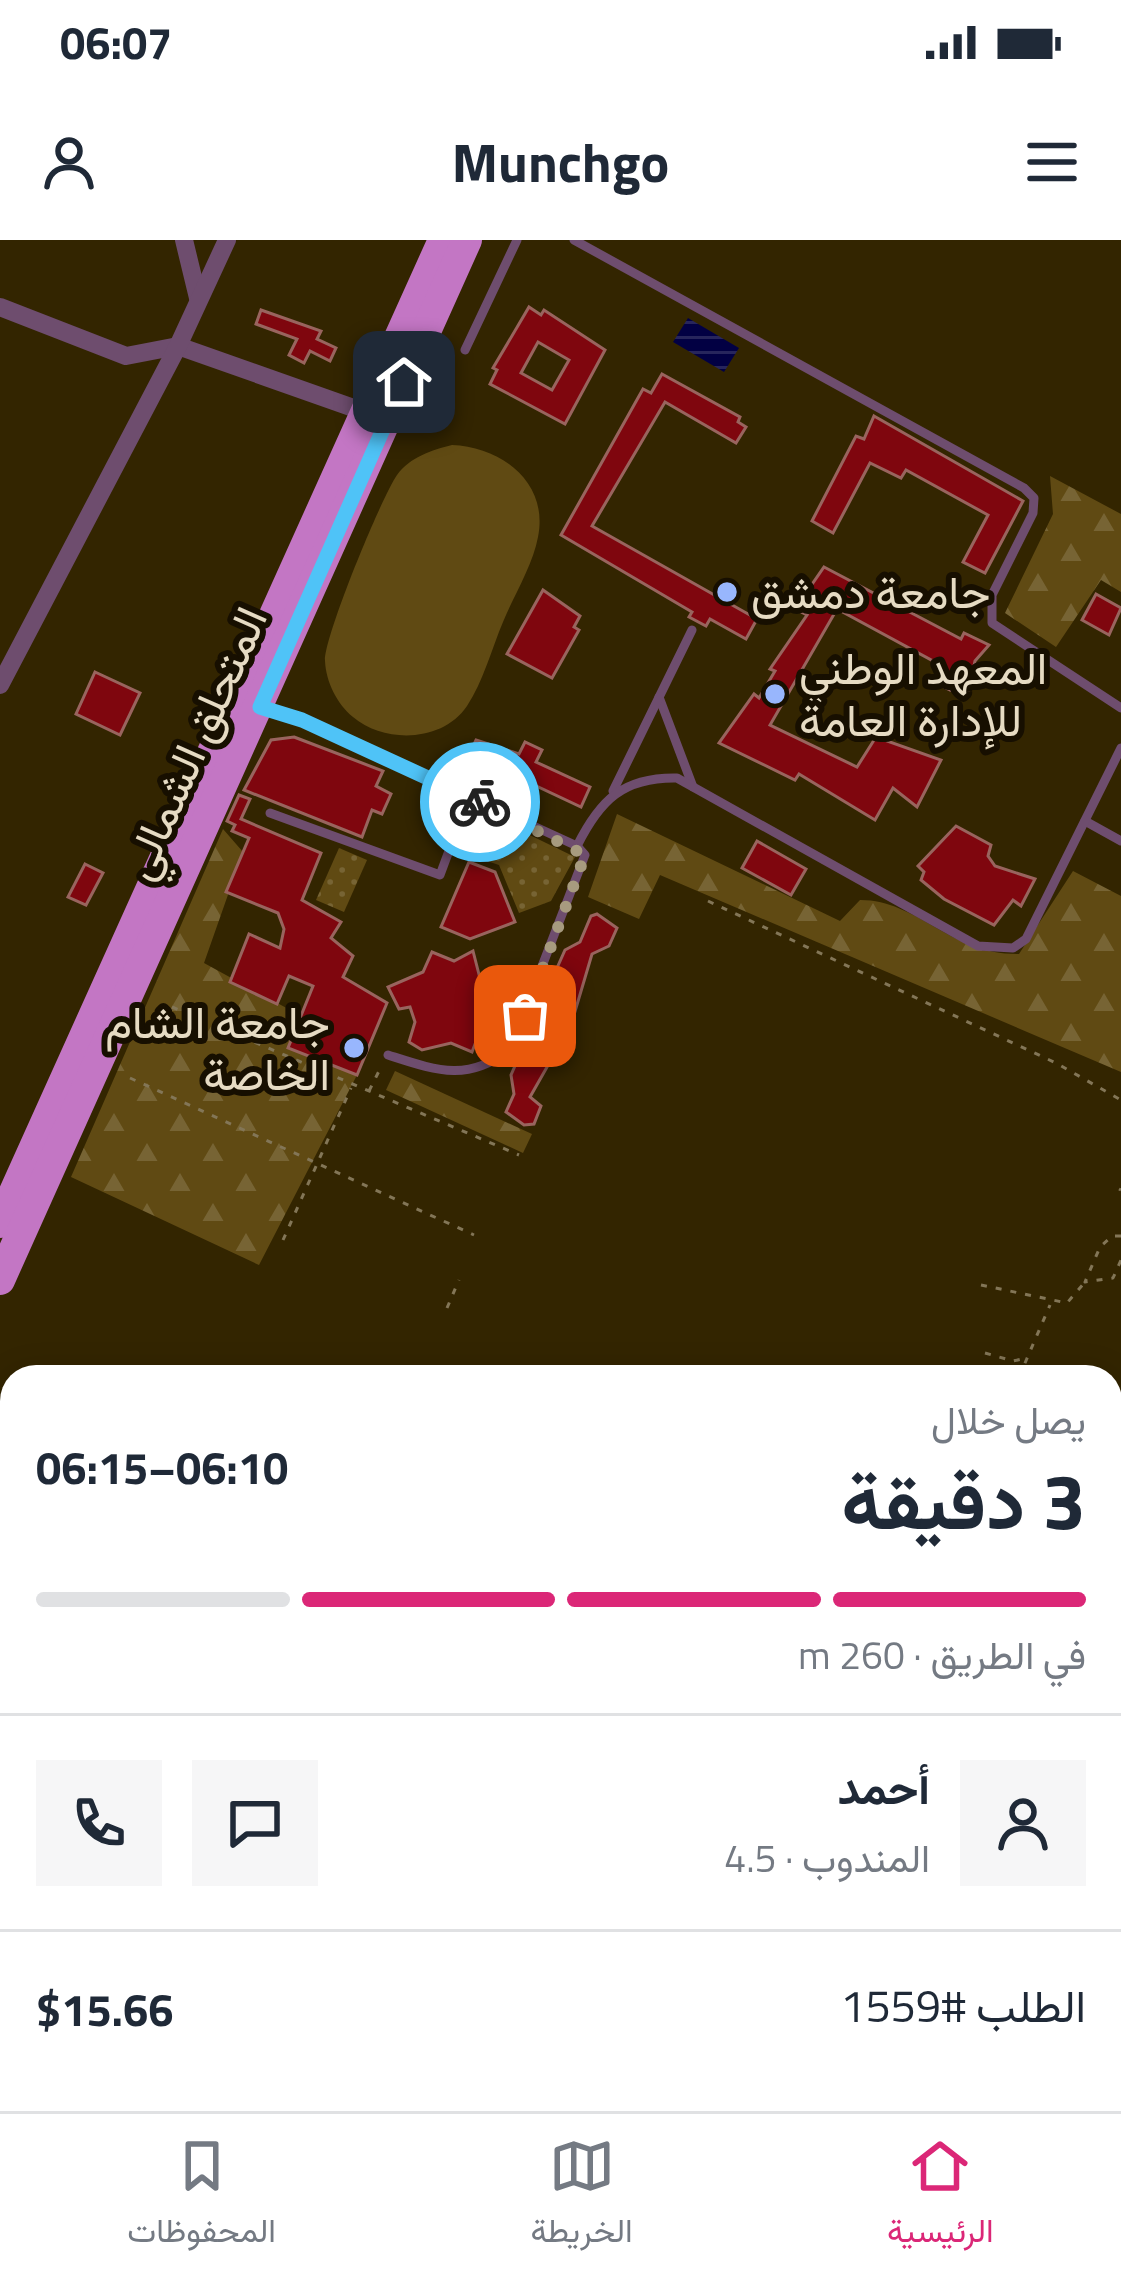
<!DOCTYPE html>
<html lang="ar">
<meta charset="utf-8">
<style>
:root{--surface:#fff;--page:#f6f6f7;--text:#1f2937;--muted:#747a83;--line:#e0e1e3;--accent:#db2777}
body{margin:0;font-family:"Titillium Web",Vazirmatn,sans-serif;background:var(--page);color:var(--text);direction:rtl;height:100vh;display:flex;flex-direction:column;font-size:45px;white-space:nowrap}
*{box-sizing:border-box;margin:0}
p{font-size:39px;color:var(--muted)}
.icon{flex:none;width:66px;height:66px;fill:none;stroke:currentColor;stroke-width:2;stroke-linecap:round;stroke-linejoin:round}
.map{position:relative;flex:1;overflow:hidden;direction:ltr}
.drawer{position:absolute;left:0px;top:1125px;width:1122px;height:747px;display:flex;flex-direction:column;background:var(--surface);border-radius:36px 36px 0 0;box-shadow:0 6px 30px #0003;direction:rtl}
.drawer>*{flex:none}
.pin{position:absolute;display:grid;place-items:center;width:102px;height:102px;color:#fff;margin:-51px;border-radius:24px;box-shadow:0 6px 18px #0006}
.courier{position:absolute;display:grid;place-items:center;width:120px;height:120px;margin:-60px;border:9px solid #4fc3f7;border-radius:50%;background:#fff;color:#222;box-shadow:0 3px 15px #0007}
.summary em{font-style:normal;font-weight:700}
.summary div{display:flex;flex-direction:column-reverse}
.summary{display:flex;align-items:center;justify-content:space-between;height:204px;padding:0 36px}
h1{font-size:78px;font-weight:700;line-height:90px}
.bar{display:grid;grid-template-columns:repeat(4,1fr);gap:18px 12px;align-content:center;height:144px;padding:0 36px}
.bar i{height:15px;border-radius:9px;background:var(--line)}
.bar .selected{background:var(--accent)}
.bar p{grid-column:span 4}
.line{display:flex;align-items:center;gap:30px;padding:0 36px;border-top:3px solid var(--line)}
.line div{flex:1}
.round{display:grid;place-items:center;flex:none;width:126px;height:126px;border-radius:0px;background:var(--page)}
.status{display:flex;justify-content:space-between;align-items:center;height:84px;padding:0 60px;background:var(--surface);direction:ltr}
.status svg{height:33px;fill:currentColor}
header{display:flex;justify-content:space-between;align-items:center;height:156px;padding:0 36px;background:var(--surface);font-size:54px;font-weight:700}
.menu{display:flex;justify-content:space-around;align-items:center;height:168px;border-top:3px solid var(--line);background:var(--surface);font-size:33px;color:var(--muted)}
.menu a{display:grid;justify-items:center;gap:6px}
.menu .selected{color:var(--accent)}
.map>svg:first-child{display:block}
.grass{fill:url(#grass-dots)}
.forest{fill:url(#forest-firs)}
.pitch{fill:#604a13}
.water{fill:url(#water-rules)}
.building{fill:#7f060e;stroke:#99645e;stroke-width:3;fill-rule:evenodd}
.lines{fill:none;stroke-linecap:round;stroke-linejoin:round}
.path{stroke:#837657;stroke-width:3;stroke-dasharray:6 9;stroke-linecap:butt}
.service{stroke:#6e4d6e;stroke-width:9}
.minor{stroke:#6e4d6e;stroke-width:18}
.trunk{stroke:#c376c4;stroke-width:30}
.done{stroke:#a79b7f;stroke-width:12;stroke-dasharray:0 21.6}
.route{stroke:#4fc3f7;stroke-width:15}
.poi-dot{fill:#98b6fd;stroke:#170f00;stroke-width:4.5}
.labels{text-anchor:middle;stroke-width:12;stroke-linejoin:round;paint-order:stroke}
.poi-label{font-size:45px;fill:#e6dbc3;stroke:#170f00;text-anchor:start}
.street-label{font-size:45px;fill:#e6dbc3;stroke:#170f00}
</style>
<div class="status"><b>06:07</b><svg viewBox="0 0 49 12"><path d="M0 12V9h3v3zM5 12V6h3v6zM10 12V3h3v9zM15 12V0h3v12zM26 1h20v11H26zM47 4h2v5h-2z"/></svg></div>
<header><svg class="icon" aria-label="menu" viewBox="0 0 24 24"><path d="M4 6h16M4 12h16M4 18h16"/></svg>Munchgo<svg class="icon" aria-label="person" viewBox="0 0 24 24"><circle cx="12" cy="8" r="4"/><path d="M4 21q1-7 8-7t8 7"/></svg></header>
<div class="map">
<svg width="1121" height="1871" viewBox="0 0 1121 1871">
<defs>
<pattern id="grass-dots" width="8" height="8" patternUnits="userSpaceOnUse" patternTransform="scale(3)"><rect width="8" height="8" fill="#604a13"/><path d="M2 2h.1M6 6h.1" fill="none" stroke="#776434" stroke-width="1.8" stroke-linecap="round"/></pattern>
<pattern id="forest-firs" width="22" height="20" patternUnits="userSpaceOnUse" patternTransform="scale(3)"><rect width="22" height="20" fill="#604a13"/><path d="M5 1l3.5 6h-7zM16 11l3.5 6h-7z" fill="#776434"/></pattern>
<pattern id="water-rules" width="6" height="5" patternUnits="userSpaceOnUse" patternTransform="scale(3)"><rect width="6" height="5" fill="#020043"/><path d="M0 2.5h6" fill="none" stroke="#27255c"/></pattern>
</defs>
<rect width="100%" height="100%" fill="#332500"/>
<g class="grass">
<polygon points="484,573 575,617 551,661 519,673 499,625 466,614"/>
<polygon points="339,608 367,620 344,672 316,660"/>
</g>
<g class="forest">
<polygon points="1050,236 1121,274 1121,352 1101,340 1056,407 1005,373 1053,274"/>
<path d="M 617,574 L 840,681 L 860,660 C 918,660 950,715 1019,714 L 1073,631 L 1121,656 L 1121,832 L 660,635 L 639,679 L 588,657 Z"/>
<polygon points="223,589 243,612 204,723 301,776 289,809 357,835 259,1025 71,937"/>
<polygon points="395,831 532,894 523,913 386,850"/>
</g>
<path class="pitch" d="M 452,205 C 501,207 549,242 538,297 C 533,325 514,355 503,382 C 492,408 483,442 467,466 C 443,502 385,504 353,477 C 337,464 326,442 325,421 C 324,397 381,258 397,235 C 410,217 432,210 452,205 Z"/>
<polygon class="water" points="688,78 739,108 724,132 673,102"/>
<g class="building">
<path d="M 529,67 L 541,75 L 544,70 L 605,110 L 565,184 L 490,144 L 497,130 L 493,128 ZM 538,102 L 569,120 L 552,150 L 521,133 Z"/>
<polygon points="261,70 321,91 317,99 336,108 330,121 310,111 304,123 289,115 297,99 256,84"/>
<polygon points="662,134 740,177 738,182 746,187 736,203 665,162 592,286 757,379 746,399 710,379 706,386 689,377 692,372 561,295 643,149 651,153"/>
<polygon points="874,176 1023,261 985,333 963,322 988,275 906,230 901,238 870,223 833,293 812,281 856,196 864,199"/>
<polygon points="824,327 961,399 964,393 989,405 975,421 968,453 953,444 950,450 936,443 944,427 837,369 770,485 857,527 876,497 941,520 917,567 893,548 875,580 799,534 795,540 719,503 754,454 759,458 775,431 770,429 807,375 795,369"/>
<polygon points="543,350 580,376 574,387 579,390 552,438 507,414"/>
<polygon points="1096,354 1121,368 1109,395 1082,380"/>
<polygon points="95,432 140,453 120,495 76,474"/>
<polygon points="294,497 383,531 376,546 391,554 382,574 372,570 362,597 244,550 271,500"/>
<polygon points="476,500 519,514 525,502 542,510 536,522 590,547 581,567 534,545 529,554 513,547 517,538 469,515"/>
<polygon points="239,555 250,559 241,579 321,613 302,660 341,682 331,698 353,716 343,737 387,763 357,835 288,808 313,746 289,736 277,764 230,742 249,694 280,708 284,689 278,673 226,652 249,598 232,591 235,585 227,581"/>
<polygon points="956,586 991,605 988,616 995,626 1035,639 1021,666 1013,660 994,685 944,659 921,640 924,632 918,626"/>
<polygon points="757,601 806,629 791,655 742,628"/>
<polygon points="469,622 495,632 515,682 470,699 441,687"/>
<polygon points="85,624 103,633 86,665 68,657"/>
<polygon points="597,674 617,688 609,706 592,714 571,785 530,857 541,866 534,884 524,885 506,872 514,854 511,835 519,817 525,820 563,731 557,728 565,710 580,702 591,676"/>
<polygon points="473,711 484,754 510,765 497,783 480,791 472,812 451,803 422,810 409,802 415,782 410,767 399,769 388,747 423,732 432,712 454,721"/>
</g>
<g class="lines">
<g class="path">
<polyline points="708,661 1056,823 1121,860"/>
<polyline points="172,767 519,915"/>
<polyline points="130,838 474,995"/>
<polyline points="369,851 381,827"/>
<polyline points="1119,949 1121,950"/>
<polyline points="1121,996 1112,996 1100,1007 1085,1042 1113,1038 1121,1020"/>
<polyline points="283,1000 351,848"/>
<polyline points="981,1045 1067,1063 1085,1042"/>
<polyline points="447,1068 459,1040"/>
<polyline points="985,1113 1013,1121 1027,1118"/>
<polyline points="1019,1137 1050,1065"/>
<polyline points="646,1871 650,1860"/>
</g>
<g class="service">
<polyline points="574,0 1024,248 1034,258 1033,273 992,355 992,383 1121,468"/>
<polyline points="465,110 517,0"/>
<polyline points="659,457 693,547"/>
<path d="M 262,468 L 302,480 L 577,606 L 585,615 L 510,809 C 468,843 435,830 388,815"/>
<polyline points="613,551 692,390"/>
<polyline points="270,573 440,635 469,557"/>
<polyline points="1085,581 1121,601"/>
<path d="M 577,606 C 600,560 623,537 677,538 L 978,706 L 1013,708 L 1026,699 L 1121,508"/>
</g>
<g class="minor">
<polyline points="184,0 198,58"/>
<polyline points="0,67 126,116 178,106 362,171"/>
<polyline points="0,445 178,106 227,0"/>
<polyline points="0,1526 12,1530"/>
<polyline points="1110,1733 1121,1734"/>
</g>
<g class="trunk">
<polyline points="0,983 443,0"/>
<polyline points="0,1040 467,0"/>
</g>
</g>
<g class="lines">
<polyline class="done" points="480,562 585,615 525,776"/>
<polyline class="route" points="404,142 260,467 302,480 480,562"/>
</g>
<g class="poi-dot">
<circle cx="727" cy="352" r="12"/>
<circle cx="775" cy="454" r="12"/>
<circle cx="354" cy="808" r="12"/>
</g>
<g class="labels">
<g class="poi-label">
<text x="751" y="368">جامعة دمشق</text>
<text x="799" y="444">المعهد الوطني<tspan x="799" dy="52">للإدارة العامة</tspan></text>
<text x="330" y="798" text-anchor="end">جامعة الشام<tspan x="330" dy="52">الخاصة</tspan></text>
</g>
<g class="street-label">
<text transform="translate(194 503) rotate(-66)" y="16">المتحلق الشمالي</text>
</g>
</g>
</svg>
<div class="pin" style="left:525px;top:776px;background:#ea580c"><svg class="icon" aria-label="bag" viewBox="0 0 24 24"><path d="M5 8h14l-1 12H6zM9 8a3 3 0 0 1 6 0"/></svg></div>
<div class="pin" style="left:404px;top:142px;background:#1f2937"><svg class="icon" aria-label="home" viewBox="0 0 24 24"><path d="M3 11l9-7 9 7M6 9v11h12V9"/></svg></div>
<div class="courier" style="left:480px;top:562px"><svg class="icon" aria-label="bike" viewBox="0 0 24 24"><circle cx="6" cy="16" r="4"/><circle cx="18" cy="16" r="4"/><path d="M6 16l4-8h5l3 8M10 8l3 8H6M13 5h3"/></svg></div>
<section class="drawer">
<div class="summary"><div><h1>3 دقيقة</h1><p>يصل خلال</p></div><em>06:10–06:15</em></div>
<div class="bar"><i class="selected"></i><i class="selected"></i><i class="selected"></i><i></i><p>في الطريق · 260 m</p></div>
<div class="line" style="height:216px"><a class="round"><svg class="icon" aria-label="person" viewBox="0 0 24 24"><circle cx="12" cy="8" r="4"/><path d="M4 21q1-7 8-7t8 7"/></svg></a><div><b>أحمد</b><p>المندوب · 4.5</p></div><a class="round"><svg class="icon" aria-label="chat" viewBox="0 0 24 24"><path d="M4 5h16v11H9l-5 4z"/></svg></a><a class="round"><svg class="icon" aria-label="phone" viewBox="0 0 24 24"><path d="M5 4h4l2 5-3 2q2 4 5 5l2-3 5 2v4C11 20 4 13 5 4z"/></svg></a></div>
<div class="line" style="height:156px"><div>الطلب #1559</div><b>$15.66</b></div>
</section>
</div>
<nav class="menu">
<a class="selected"><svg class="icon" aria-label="home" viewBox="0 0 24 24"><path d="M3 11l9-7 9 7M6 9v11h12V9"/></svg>الرئيسية</a>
<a><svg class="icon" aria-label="map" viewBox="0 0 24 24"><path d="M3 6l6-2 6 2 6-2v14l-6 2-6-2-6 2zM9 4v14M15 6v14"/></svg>الخريطة</a>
<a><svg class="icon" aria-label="saved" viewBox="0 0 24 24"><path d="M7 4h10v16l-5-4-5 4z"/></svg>المحفوظات</a>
</nav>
